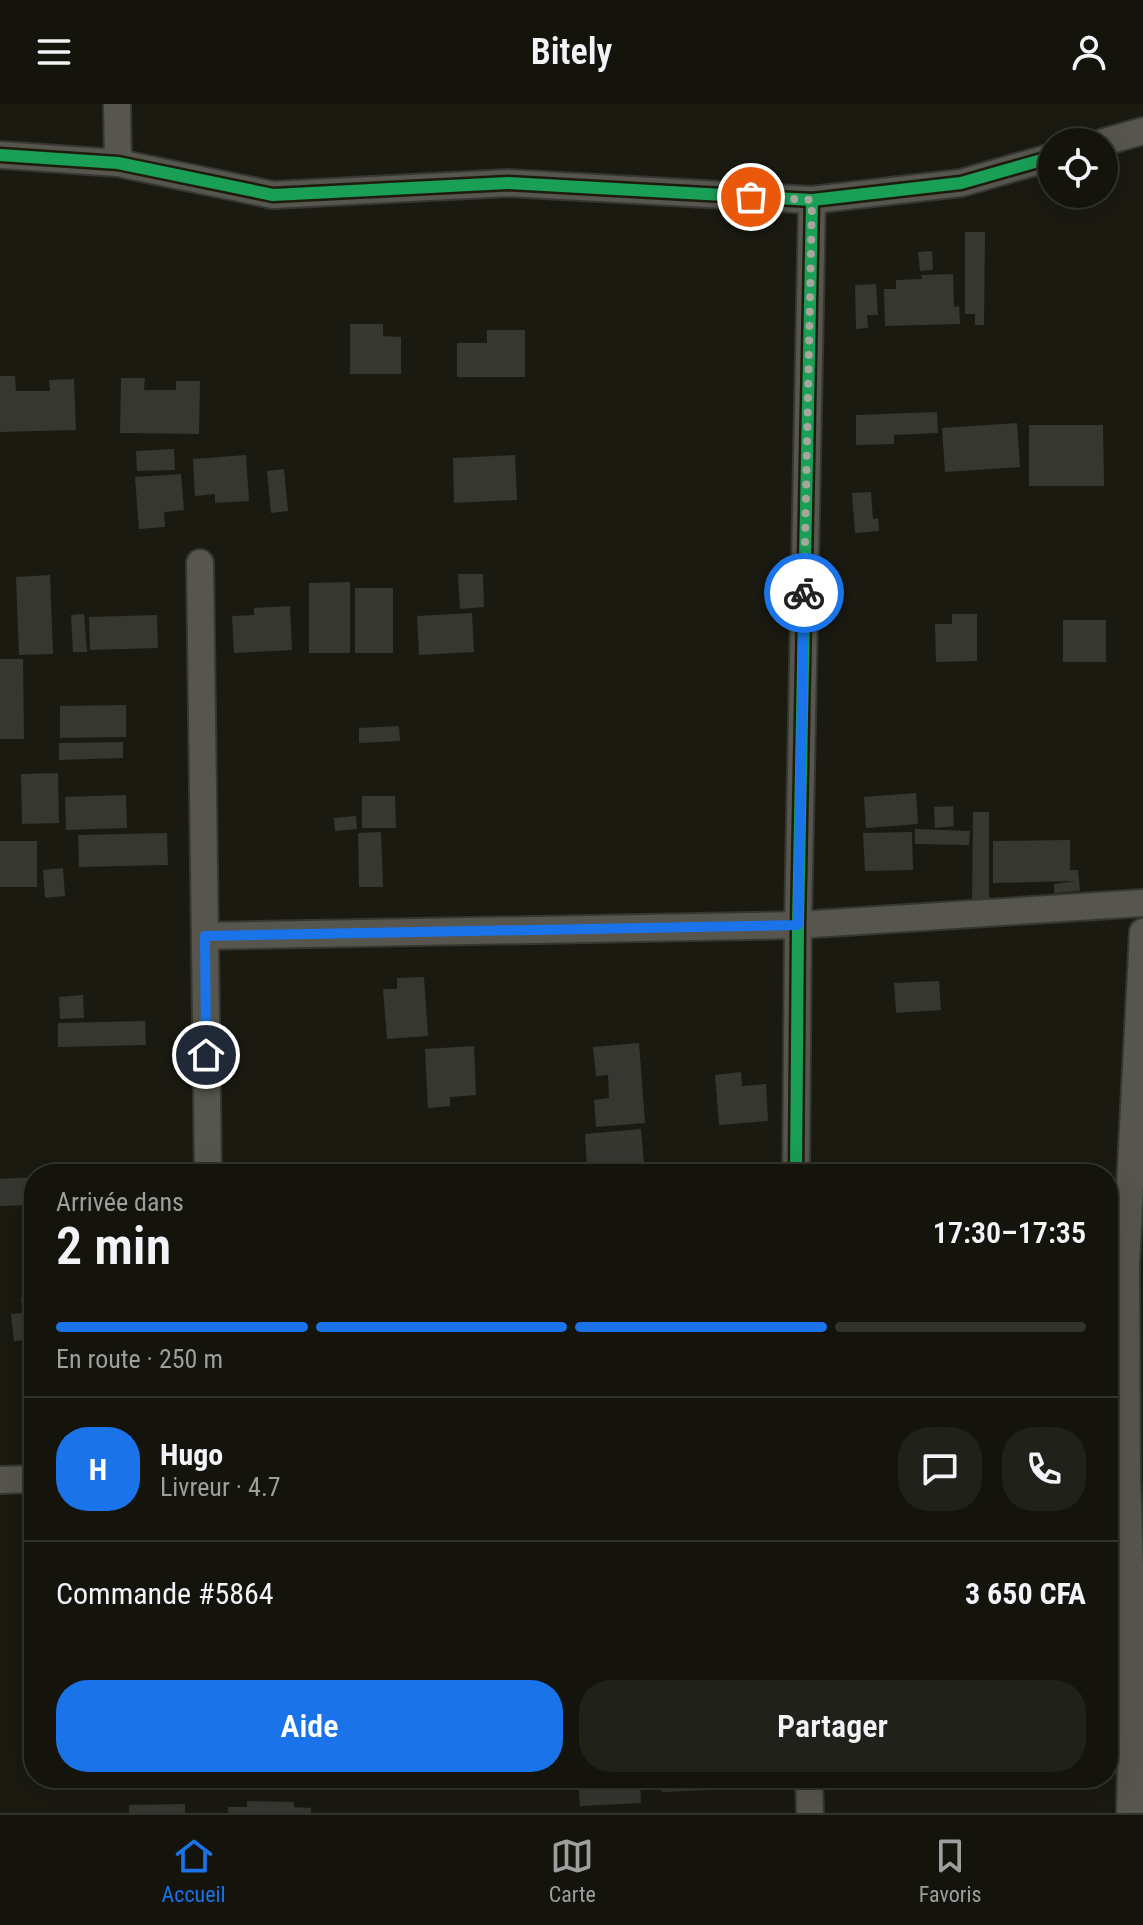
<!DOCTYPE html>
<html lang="fr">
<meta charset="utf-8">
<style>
:root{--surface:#14140d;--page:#21211b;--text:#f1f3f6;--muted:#9d9e9d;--line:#33332e;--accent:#1a73e8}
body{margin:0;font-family:"Roboto Condensed",sans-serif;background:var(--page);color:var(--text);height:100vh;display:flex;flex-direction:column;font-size:30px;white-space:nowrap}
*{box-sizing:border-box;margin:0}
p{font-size:26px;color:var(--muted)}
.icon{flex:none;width:44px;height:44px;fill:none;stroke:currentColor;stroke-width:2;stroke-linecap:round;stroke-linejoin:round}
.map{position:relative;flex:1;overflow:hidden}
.side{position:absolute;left:24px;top:1060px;width:1094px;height:624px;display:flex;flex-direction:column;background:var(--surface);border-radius:32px;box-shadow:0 8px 32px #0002,0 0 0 2px var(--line)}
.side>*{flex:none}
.buttons{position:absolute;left:1038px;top:24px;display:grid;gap:16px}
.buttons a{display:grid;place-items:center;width:80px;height:80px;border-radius:50%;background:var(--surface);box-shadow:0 8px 32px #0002,0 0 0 2px var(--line);font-size:40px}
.pin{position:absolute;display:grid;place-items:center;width:68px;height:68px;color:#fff;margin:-34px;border:4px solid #fff;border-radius:50%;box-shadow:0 2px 8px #0007}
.courier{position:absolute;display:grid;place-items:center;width:80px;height:80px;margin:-40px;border:6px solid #1a73e8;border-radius:50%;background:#fff;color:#222;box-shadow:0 2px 10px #0007}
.head em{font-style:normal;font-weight:600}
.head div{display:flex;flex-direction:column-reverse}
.head{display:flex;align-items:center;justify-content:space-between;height:136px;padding:0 32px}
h1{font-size:52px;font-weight:600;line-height:60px}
.bar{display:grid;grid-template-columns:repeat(4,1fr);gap:12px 8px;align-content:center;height:96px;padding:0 32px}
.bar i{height:10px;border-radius:6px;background:var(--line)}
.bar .selected{background:var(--accent)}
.bar p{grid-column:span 4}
.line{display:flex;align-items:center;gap:20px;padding:0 32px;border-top:2px solid var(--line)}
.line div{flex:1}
.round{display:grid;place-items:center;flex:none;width:84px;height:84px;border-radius:32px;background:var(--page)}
.primary-button{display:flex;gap:16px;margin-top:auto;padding:16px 32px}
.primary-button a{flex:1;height:92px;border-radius:32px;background:var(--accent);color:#fff;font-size:32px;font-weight:600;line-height:92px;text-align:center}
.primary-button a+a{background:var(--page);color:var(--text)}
header{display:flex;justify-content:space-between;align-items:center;height:104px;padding:0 32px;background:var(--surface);font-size:36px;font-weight:600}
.tabs{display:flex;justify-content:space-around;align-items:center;height:112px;border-top:2px solid var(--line);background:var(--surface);font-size:22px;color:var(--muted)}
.tabs a{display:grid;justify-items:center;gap:4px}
.tabs .selected{color:var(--accent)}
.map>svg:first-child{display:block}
.building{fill:#363731}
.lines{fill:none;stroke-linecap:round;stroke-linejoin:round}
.minor-casing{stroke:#373731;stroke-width:30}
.minor{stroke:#56554e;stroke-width:26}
.cycleway-casing{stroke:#1e1d0d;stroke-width:17}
.cycleway{stroke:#1a9f57;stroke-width:12}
.done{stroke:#a6a69c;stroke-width:8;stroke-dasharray:0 14.4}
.route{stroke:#1a73e8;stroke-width:10}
</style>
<header><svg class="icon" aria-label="menu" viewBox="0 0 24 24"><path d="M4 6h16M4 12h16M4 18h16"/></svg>Bitely<svg class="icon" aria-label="person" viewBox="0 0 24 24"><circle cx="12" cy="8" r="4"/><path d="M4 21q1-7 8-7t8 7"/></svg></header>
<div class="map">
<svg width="1143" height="1709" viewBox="0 0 1143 1709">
<rect width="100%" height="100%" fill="#1a1a11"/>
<g class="building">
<polygon points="965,128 985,128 984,221 975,221 975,210 965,210"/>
<polygon points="932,147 933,166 920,167 918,148"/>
<polygon points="953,170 954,203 959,202 960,220 885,222 884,185 896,185 896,176 922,175 921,171"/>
<polygon points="876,180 878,211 867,211 868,224 856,225 855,181"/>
<polygon points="350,220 383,220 383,232 401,233 401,270 350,270"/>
<polygon points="487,226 525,226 525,273 457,273 457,239 487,239"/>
<polygon points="0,272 15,272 16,287 50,287 49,276 74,275 76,326 0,328"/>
<polygon points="121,274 145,274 144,286 176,286 176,277 200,277 199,330 120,329"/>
<polygon points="937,308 938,329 894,331 894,340 856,341 856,311"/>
<polygon points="1017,319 1020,363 945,368 942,324"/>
<polygon points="1029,321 1103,321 1104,382 1029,382"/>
<polygon points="174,345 175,366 137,367 136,347"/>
<polygon points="246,351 249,397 215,399 215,390 195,392 193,355"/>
<polygon points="515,351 517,396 454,399 453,354"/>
<polygon points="284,365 288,407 271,409 267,367"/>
<polygon points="181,370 184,406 164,408 165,423 139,425 135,373"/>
<polygon points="871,388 873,415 878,414 879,427 855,429 852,389"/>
<polygon points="458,470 483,470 484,503 460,505"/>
<polygon points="50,471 53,550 19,551 16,473"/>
<polygon points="350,478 350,549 309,549 309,479"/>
<rect x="355" y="484" width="38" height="65"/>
<polygon points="290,502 292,546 234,549 232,512 254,511 254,504"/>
<polygon points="472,509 474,548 419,551 417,512"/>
<polygon points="84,510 87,548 73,548 71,511"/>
<polygon points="952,510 977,510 977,557 936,558 935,520 952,520"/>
<polygon points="157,511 158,544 90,546 89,513"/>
<rect x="1063" y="516" width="43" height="42"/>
<polygon points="0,555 23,555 24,635 0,635"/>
<polygon points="126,601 126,633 60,634 60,602"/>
<polygon points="399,622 400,637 359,639 359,624"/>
<polygon points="123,638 123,654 59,656 59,639"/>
<polygon points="58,669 59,719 22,720 21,670"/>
<polygon points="916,689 918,720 866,724 864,693"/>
<polygon points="126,691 127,724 66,726 65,693"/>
<polygon points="362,692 395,692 396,724 362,724"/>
<polygon points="953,702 954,722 935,724 934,703"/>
<polygon points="973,708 989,708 989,798 972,797"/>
<polygon points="356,712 357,725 335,727 334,714"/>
<polygon points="915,725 970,727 969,741 915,740"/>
<polygon points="381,728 383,783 359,783 358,729"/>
<polygon points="912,728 913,766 865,767 863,729"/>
<polygon points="167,729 168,761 79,763 78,731"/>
<polygon points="1070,736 1070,766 1078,766 1080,787 1054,789 1054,780 1075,777 993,779 993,737"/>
<rect x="0" y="737" width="37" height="46"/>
<polygon points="63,764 65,792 45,794 43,766"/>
<polygon points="424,873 428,932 387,935 383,885 397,885 397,874"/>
<polygon points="939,877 941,906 896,909 894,879"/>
<polygon points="83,891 84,914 60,915 59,893"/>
<polygon points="145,917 146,941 58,943 58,919"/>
<polygon points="639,939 645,1019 596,1023 594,996 609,994 608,971 596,972 593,943"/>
<polygon points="474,942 476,991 450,993 450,1002 428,1004 425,945"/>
<polygon points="741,968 742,982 766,980 768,1017 719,1021 715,971"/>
<polygon points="641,1025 645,1070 612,1070 611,1063 587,1064 585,1030"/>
<rect x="1018" y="1066" width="36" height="4"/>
<polygon points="34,1073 34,1101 0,1102 0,1075"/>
<polygon points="31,1193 34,1235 14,1237 11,1210 23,1209 21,1194"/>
<polygon points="26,1440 34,1440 34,1485 27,1485"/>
<polygon points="578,1674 640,1674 641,1699 580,1702"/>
<polygon points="662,1674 710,1674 710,1686 662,1688"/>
<polygon points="247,1697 294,1698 294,1703 311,1704 311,1709 228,1709 228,1703 247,1703"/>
<polygon points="185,1700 185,1709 129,1709 129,1701"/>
</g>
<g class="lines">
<g class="minor-casing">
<g id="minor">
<polyline points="117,0 118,59"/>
<polyline points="1104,38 1143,27"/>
<polyline points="0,51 118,59 273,91 508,79 812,96 961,79 1052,53"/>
<polyline points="200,459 208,1070"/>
<polyline points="205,832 798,821 1143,799"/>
<polyline points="796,1070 798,821 812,96"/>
<polyline points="0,1376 34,1375"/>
<polyline points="809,1674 810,1709"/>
<polyline points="1130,1709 1133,1551 1127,1373 1126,1160 1143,828"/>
</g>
</g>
<use href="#minor" class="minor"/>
<g class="cycleway-casing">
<g id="cycleway">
<polyline points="0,51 118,59 273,91 508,79 812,96 961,79 1052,53"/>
<polyline points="796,1070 798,821 812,96"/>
</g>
</g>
<use href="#cycleway" class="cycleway"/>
</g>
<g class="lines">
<polyline class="done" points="751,93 812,96 804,489"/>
<polyline class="route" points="206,951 205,832 798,821 804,489"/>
</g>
</svg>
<div class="buttons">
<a><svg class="icon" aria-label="locate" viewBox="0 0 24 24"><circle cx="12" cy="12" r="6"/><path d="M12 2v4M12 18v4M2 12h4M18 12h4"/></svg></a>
</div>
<div class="pin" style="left:751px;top:93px;background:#ea580c"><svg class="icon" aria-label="bag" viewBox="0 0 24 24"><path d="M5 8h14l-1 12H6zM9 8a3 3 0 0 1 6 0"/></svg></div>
<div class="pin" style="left:206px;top:951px;background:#1f2937"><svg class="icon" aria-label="home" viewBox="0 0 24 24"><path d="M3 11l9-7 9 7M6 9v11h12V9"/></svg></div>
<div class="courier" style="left:804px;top:489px"><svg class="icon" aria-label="bike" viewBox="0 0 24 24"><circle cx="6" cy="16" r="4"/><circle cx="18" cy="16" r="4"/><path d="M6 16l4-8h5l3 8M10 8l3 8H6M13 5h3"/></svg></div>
<section class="side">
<div class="head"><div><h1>2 min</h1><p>Arrivée dans</p></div><em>17:30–17:35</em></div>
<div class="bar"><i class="selected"></i><i class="selected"></i><i class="selected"></i><i></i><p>En route · 250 m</p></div>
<div class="line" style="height:144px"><b class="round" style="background:var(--accent);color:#fff">H</b><div><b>Hugo</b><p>Livreur · 4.7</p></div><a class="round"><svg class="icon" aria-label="chat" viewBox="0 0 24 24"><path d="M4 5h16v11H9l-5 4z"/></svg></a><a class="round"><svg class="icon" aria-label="phone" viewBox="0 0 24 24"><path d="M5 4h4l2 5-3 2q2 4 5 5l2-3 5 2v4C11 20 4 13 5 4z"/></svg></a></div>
<div class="line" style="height:104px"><div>Commande #5864</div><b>3 650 CFA</b></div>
<div class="primary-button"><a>Aide</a><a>Partager</a></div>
</section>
</div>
<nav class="tabs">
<a class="selected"><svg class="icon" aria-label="home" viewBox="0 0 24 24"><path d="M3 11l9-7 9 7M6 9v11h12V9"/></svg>Accueil</a>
<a><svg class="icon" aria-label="map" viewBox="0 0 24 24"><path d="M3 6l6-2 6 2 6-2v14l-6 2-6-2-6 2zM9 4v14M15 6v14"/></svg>Carte</a>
<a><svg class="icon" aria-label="saved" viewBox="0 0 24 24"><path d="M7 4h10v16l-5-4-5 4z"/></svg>Favoris</a>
</nav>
